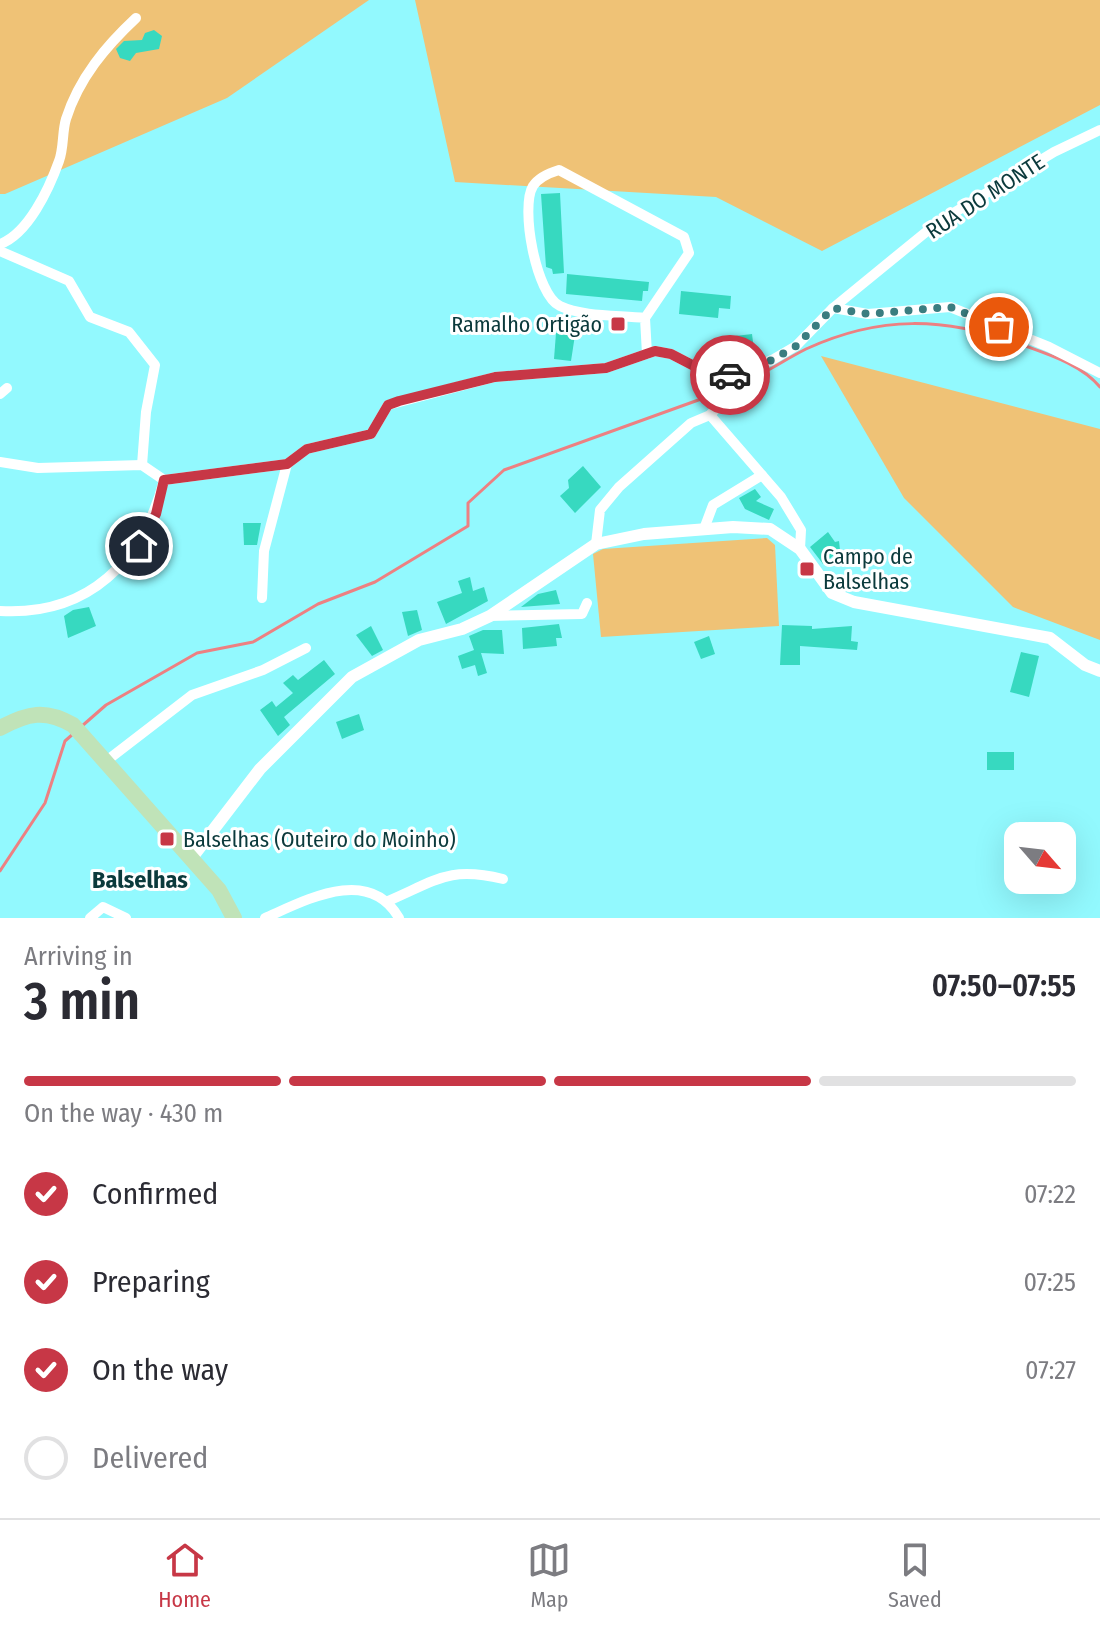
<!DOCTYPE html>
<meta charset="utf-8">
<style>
:root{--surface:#fff;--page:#f7f7f7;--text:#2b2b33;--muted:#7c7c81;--line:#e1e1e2;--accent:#c73746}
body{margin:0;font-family:"Fira Sans Condensed",sans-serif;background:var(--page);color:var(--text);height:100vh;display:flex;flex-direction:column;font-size:30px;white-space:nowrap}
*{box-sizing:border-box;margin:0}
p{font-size:26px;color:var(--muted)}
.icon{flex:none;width:44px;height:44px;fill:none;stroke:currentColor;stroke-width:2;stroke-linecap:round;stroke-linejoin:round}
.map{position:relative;height:918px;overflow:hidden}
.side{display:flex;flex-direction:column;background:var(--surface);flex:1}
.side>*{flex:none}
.needle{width:52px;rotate:118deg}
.controls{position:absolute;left:1004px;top:822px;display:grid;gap:16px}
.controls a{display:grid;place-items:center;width:72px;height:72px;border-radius:16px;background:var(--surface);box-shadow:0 8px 32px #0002;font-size:40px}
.pin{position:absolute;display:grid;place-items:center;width:68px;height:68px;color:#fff;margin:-34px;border:4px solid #fff;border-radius:50%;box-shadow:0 2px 8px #0007}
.courier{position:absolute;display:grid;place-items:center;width:80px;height:80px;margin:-40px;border:6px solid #c73746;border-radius:50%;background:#fff;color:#222;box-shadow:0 2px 10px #0007}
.headline em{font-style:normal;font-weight:600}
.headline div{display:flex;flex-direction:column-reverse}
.headline{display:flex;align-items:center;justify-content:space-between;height:136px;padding:0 24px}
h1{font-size:52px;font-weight:600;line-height:60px}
.bar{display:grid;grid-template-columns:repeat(4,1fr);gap:12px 8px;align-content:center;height:96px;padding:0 24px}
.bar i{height:10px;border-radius:6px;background:var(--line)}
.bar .current{background:var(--accent)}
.bar p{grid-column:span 4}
ol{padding:0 24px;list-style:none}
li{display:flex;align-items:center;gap:24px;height:88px}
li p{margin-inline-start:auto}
li .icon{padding:8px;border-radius:50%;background:var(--accent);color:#fff;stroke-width:4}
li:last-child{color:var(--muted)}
li i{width:44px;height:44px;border:4px solid var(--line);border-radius:50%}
.menu{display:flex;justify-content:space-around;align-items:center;height:112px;border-top:2px solid var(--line);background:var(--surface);font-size:22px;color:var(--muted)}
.menu a{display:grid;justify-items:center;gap:4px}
.menu .current{color:var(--accent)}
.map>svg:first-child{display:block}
.green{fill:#efc276}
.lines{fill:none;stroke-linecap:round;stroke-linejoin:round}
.stream{stroke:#ed8082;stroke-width:3}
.building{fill:#37d9c0}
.minor{stroke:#fff;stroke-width:10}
.tertiary{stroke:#fff;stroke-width:12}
.primary{stroke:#c0e3b8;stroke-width:16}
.done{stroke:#3a7d80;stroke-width:8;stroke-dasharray:0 14.4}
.route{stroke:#c73746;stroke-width:10}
.poi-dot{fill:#c73746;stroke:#fff;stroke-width:3}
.labels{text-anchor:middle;stroke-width:6;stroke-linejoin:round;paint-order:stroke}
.street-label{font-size:22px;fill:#0b3a3c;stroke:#fff}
.poi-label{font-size:22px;fill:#0b3a3c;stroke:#fff;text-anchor:start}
.neighbourhood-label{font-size:24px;font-weight:bold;fill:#0b3a3c;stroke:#fff}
</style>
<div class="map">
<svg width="1100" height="918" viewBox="0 0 1100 918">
<rect width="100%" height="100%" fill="#92f9fe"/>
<g class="green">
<polygon points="0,0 369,0 227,98 5,194 0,194"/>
<polygon points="415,0 1100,0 1100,105 822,251 716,197 455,182"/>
<polygon points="821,356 1100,429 1100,640 1013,607 904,498"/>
<polygon points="767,538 775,545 779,626 601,637 593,554 603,549"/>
</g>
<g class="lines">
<g class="stream">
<path d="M 735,386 C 760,377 782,361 806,349 C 880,315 944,317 1020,344 C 1047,354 1081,364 1100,387"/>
<polyline points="82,726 106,705 197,653 253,642 318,604 375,582 468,526 468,503 504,470 715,394"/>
<polyline points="0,871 45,803 65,741 73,734"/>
</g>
</g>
<g class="building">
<polygon points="154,30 162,36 159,49 136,53 130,61 120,58 116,49 124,41 142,40 145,33"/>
<polygon points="560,193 564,273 553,274 552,269 546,267 541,194"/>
<polygon points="567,274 649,282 648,291 643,291 642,301 566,294"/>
<polygon points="681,291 731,296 730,309 719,308 718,318 679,314"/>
<polygon points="556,333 575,335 571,361 554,359"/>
<polygon points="752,334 755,358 730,361 727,337"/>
<polygon points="583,466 601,487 575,513 560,496 569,488 568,480"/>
<polygon points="755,489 761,497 756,501 774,509 769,520 745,509 739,498"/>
<polygon points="243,523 261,523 257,545 244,545"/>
<polygon points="828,532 835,542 839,541 840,550 823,564 810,547"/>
<polygon points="470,577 473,591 484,587 488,601 446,624 437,602 462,593 458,581"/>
<polygon points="556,590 560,604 521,607 538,594"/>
<polygon points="89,607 96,626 68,638 64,616 73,610"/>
<polygon points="417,610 422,630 408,636 402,612"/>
<polygon points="559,624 562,638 556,638 557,646 523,649 522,628"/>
<polygon points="782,625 812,626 812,629 852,626 851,641 858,642 857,650 800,646 800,665 780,665"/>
<polygon points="371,626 383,650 372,656 356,635"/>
<polygon points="483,630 502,630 504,654 481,653 487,673 478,676 475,665 462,669 458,656 474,650 469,636"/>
<polygon points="709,636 715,654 701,659 694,642"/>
<polygon points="1021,652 1039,656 1029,697 1010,692"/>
<polygon points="324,660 335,674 284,717 290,725 278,736 260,710 272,701 276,707 293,693 283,683 293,675 298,680"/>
<polygon points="359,714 364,730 342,739 336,722"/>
<rect x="987" y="752" width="27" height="18"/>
</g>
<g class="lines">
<g class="minor">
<path d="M 0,244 C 28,234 49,189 59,161 C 64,148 62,132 66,119 C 79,78 106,46 136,18"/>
<polyline points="0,251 69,281 90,317 129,332 155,365 146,412 142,465"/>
<polyline points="833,308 868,314 950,307 1049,347 1100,373"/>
<path d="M 645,318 C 620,315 583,317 560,306 C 536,295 520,207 533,186 C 539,177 549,173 559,170 L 684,237 L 689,253 L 645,318 L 647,354"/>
<polyline points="721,380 772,360 796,346 833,308 937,223 1054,152 1100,130"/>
<polyline points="0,394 7,388"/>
<polyline points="710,415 781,497 801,530 800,549"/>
<polyline points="0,462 38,468 142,465 164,480"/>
<polyline points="164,480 287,464 307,449 371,434 388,405 495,377 606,368 655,351 671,354 721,380 724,390 721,403 710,415 691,423 619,487 600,510 596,544"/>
<polyline points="704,529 713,505 762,475"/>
<polyline points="262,598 264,551 287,464"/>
<path d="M 0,611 C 89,616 143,561 164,480"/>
<polyline points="490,616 582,614 587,603"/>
<polyline points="105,762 192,695 263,670 306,648"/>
<path d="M 388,901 C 437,880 449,866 503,879"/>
<polyline points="90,918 103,907 126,918"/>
<path d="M 265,918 C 306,900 369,865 399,918"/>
</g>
<polyline class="tertiary" points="191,859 260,769 352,677 419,640 462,629 490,616 596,544 644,534 733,527 770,529 800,549 832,593 854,602 1050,638 1085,665 1100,671"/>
<path class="primary" d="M 0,728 C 28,713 45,709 73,725 L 219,890 L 234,918"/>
</g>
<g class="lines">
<polyline class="done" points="730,375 772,360 796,346 833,308 868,314 950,307 999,327"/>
<polyline class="route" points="139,546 156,514 164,480 287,464 307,449 371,434 388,405 399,401 495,377 606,368 655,351 671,354 721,380 730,375"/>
</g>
<g class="poi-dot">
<rect x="610" y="316" width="16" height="16" rx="4"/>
<rect x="799" y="561" width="16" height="16" rx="4"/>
<rect x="159" y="831" width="16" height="16" rx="4"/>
</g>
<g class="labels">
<g class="street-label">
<text transform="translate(985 196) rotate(-33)" y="8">RUA DO MONTE</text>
</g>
<g class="poi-label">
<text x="602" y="332" text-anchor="end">Ramalho Ortigão</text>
<text x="823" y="564">Campo de<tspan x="823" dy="25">Balselhas</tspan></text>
<text x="183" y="847">Balselhas (Outeiro do Moinho)</text>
</g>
<g class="neighbourhood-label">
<text x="140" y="888">Balselhas</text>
</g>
</g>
</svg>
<div class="controls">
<a><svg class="needle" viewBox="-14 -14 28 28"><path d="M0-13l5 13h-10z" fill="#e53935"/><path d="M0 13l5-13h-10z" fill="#7c7c81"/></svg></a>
</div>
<div class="pin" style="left:999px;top:327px;background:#ea580c"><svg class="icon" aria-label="bag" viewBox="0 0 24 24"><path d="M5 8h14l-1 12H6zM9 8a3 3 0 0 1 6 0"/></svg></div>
<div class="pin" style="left:139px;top:546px;background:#1f2937"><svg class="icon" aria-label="home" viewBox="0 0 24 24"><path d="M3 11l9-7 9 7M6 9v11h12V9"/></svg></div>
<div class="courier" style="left:730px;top:375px"><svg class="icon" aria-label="car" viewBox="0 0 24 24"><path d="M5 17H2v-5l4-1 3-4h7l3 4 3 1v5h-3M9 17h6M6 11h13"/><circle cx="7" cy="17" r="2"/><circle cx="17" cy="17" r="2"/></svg></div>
</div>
<section class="side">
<div class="headline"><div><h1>3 min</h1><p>Arriving in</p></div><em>07:50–07:55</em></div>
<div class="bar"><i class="current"></i><i class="current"></i><i class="current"></i><i></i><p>On the way · 430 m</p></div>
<ol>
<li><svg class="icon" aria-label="check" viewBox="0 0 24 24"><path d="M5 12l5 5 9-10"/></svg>Confirmed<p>07:22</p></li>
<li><svg class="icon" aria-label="check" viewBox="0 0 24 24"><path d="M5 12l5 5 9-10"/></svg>Preparing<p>07:25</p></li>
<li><svg class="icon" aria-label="check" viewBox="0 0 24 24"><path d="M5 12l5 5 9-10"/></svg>On the way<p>07:27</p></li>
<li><i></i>Delivered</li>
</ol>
</section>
<nav class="menu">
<a class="current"><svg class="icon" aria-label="home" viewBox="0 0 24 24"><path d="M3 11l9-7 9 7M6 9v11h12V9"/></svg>Home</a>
<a><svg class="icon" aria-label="map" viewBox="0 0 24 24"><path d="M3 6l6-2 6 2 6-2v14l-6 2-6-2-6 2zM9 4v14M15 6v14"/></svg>Map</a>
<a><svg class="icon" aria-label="saved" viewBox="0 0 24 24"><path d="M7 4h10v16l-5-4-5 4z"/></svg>Saved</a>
</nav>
